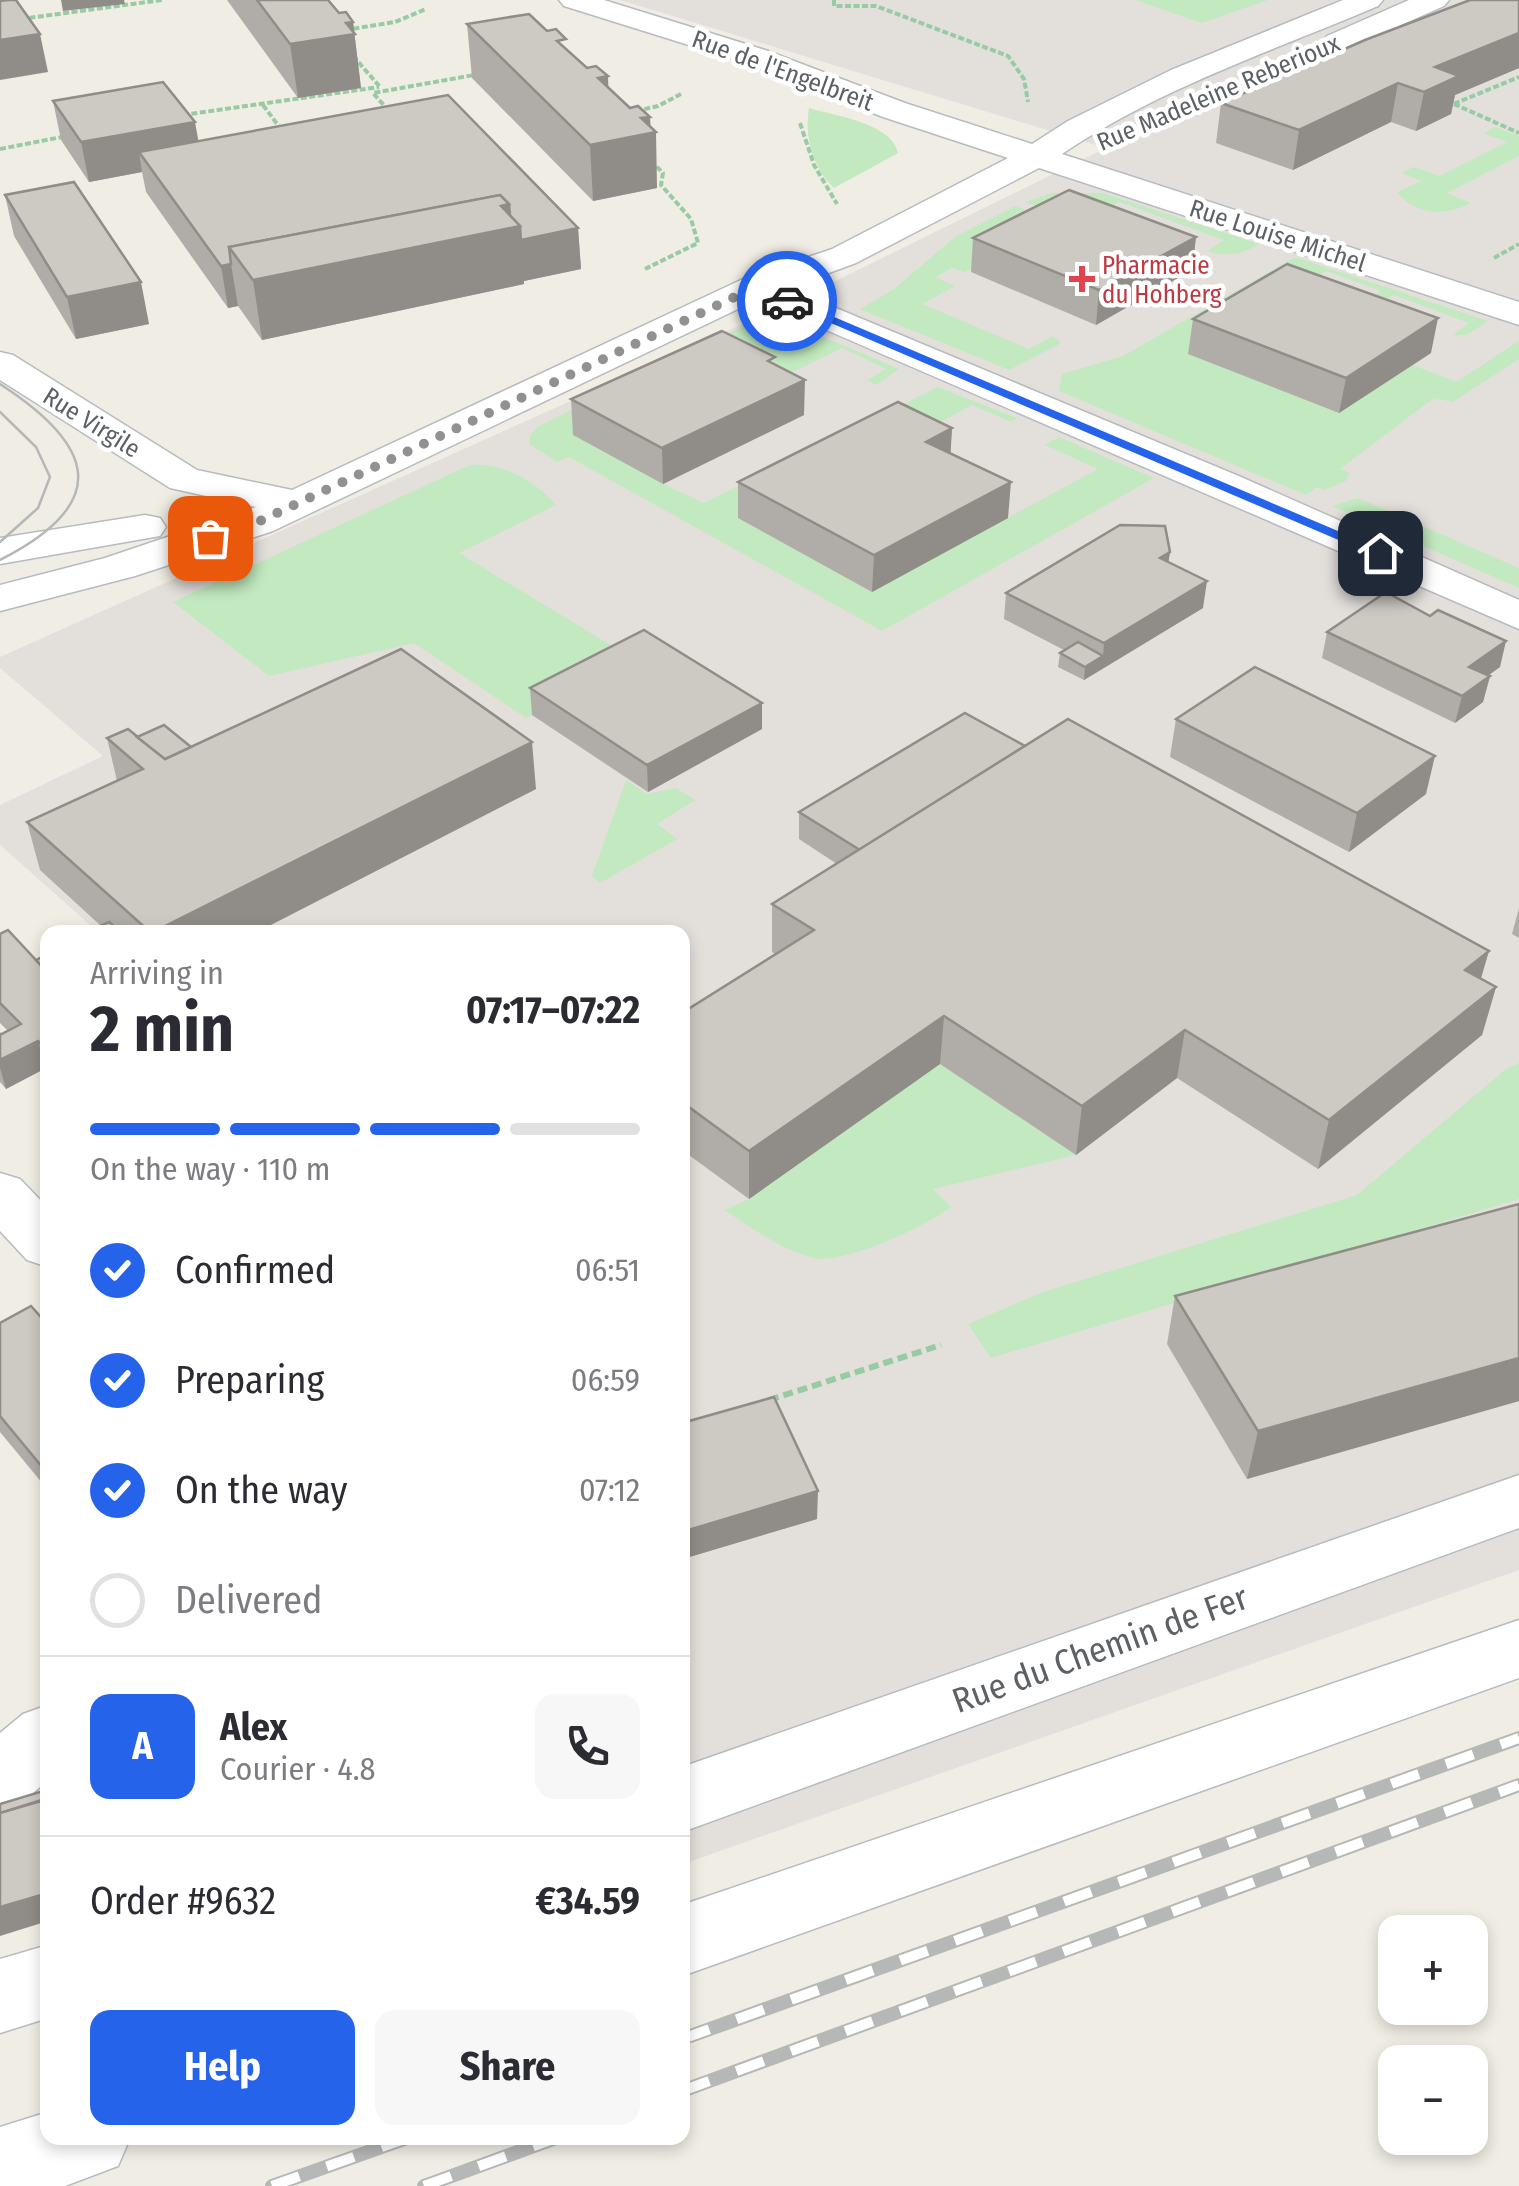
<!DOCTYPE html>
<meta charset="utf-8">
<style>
:root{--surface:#fff;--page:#f7f7f7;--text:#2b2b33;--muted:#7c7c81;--line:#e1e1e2;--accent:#2563eb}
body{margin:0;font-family:"Fira Sans Condensed",sans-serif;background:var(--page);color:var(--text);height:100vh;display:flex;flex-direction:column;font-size:38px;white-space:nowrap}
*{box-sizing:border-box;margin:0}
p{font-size:32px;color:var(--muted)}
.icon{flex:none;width:55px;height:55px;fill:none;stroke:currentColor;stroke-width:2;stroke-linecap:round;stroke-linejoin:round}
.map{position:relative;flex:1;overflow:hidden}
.drawer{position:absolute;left:40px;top:925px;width:650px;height:1220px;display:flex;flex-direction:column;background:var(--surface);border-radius:20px;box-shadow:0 5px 15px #0003}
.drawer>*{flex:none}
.controls{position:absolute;left:1378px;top:1915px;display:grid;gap:20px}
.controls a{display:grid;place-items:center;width:110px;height:110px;border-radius:20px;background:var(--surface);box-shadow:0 5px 15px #0003;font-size:50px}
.pin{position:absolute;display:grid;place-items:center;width:85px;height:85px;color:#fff;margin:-42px;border-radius:20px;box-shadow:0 5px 15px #0006}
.courier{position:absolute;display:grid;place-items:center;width:100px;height:100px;margin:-50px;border:8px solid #2563eb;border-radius:50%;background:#fff;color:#222;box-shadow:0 2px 12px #0007}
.headline em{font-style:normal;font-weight:700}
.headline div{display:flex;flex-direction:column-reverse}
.headline{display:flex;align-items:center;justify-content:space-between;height:170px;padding:0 50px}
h1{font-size:65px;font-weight:700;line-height:75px}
.bar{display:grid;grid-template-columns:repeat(4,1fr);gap:15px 10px;align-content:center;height:120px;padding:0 50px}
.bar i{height:12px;border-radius:8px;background:var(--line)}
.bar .selected{background:var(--accent)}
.bar p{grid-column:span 4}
.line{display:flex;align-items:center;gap:25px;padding:0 50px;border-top:2px solid var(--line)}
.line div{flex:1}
.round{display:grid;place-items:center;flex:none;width:105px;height:105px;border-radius:20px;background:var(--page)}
ol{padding:0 50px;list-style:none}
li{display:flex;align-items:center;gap:30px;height:110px}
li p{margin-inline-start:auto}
li .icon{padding:10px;border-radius:50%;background:var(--accent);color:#fff;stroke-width:4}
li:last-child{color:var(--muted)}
li i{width:55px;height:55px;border:5px solid var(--line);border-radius:50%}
.primary-button{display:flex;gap:20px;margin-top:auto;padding:20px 50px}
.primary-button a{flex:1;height:115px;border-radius:20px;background:var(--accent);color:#fff;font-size:40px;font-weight:700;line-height:115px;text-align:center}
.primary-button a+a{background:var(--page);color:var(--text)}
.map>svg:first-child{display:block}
.industrial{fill:#e3e0dc}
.green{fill:#c2e9bf}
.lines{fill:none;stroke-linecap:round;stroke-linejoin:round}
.minor-casing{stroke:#b7bbbf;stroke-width:3}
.path-far1{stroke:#98cba3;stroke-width:4;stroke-dasharray:6 2.5;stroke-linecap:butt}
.path{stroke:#98cba3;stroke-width:6;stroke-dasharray:10 5;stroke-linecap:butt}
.minor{fill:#fff;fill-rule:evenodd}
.tram{stroke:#b6b7b7;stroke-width:2.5}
.rail-casing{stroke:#b6b7b7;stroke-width:14}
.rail{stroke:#fff;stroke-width:10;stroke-dasharray:29;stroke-linecap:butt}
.wall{fill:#b0ada8}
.shaded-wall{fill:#908d88}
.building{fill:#cdc9c3;stroke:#908d88;stroke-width:2.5}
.route{fill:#2563eb}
.done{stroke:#909292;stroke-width:10;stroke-dasharray:0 18}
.health-dot{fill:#e0444e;stroke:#fff;stroke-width:4}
.labels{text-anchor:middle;stroke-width:9;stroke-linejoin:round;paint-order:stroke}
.far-street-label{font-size:25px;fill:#5c6166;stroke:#fff}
.far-health-label{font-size:25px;fill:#be3a42;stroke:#fff;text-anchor:start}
.near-street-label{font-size:35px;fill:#5c6166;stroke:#fff}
</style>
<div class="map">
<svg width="1519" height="2186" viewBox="0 0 1519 2186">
<rect width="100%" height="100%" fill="#f0ede4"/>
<polygon class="industrial" points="620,0 1519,0 1519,1570 683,1864 682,932 98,932 0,845 0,805 103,756 0,668 0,657 807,295 1106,148"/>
<g class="green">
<polygon points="1135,0 1268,0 1202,23"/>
<path d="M 809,108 C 835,116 892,123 898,153 L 834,188 C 813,168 804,137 809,108 Z"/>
<path d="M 1495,127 L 1519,136 L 1519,156 L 1447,193 L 1471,203 C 1446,216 1416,216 1397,192 L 1422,181 L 1402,173 L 1413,167 L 1440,176 L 1507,142 L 1483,133 Z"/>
<path d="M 1052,193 L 1103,193 L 1259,244 C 1242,255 1226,257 1207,251 L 1224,240 L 1119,202 C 1086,219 1058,215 1025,202 Z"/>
<polygon points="1015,206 1049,218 1039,232 965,272 952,268 935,277 955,286 922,304 1029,349 1053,336 1060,342 1058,345 1009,370 860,309 894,289 955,237"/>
<polygon points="1295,257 1488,321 1467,335 1453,335 1469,323 1394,295 1376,306 1363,302 1381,291 1326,271 1309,281 1339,413 1413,365 1456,382 1519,341 1519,359 1453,402 1434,398 1340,469 1350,473 1346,481 1324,490 1316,487 1306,495 1059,391 1062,374 1123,356"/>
<polygon points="793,324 899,369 876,385 867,380 886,369 842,348 764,386 663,484 704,503 938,387 1017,418 1011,422 972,405 903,442 739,518 872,591 1098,469 1045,445 1059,437 1154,478 882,631 569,457 557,462 529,444 531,434 539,426 746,325"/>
<path d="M 470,465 C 502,462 536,481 556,505 L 459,553 L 637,661 L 526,718 L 414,643 L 269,676 L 173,602 Z"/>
<polygon points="1358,498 1519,568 1519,588 1332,506"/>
<polygon points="626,780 647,794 676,788 695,800 657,824 677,839 600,883 592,876"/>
<polygon points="1519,1063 1519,1199 991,1358 968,1324 1043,1292 1357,1195 1506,1069"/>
<path d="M 940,1064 L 1076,1155 L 933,1189 L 951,1207 C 927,1226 843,1265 813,1258 C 780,1249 752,1228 724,1210 L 749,1199 Z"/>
</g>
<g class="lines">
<g class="minor-casing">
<g id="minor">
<path d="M 559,0 L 604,0 L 765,50 L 905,103 L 1032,144 L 1068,121 L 1171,70 L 1343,0 L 1383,0 L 1378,6 C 1272,51 1158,89 1062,154 L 1519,302 L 1519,325 L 1039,168 L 856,263 L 788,288 L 1241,477 L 1519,600 L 1519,629 L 757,300 L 273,531 L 135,576 L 0,611 L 0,585 L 105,558 L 256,507 L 170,488 L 0,380 L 0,352 L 13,355 L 197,470 L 292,490 L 743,279 L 832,249 L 1008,158 L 883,117 L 743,62 L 564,6 Z"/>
<polygon points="1409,0 1449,0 1444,6 1349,48 1327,48 1323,42 1327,36"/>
<polygon points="145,515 160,518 166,527 160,536 0,564 0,538"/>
<polygon points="0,1173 20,1179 48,1208 48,1267 27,1260 0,1231"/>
<polygon points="1519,1475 1519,1528 682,1832 682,1767"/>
<polygon points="1519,1620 1519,1678 682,1976 682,1905"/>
<polygon points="48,1705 48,1780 25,1800 0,1809 0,1733 23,1714"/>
<polygon points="48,1945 48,2018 0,2033 0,1959"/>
<polygon points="48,2112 48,2138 130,2138 118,2166 65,2186 0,2186 0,2127"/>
</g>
</g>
<g class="path-far1">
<polyline points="834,0 834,6 876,6 1008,56 1024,79 1028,102"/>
<polyline points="21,19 162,0"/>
<polyline points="345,30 395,22 426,9"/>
<polyline points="353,56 381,88"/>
<polyline points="1454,104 1519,133"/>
<polyline points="263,105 283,132"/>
<polyline points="1446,107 1519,77"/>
<polyline points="389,111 373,93 480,74"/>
<polyline points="636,111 658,106 681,94"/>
<polyline points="183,115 379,87"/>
<polyline points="800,123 814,165 837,204"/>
<polyline points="0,149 67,136"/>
<polyline points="1494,258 1519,244"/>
<polyline points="645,269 698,243 691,219 661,185 663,173 654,164"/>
</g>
<polyline class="path" points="769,1400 941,1345"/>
<use href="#minor" class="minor"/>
<g class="tram">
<path d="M 0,384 C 94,445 114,502 0,560"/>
<polyline points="0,412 36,447 50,477 38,508 0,542"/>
</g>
<g class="rail-casing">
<g id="rail">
<polyline points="682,2039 1519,1738"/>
<polyline points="682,2091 1519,1785"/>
<polyline points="272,2186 407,2138"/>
<polyline points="424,2186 556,2138"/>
</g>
</g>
<use href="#rail" class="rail"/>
</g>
<g class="wall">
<polygon points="227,0 328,0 339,13 353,22 361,88 298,98"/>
<polygon points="1519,0 1519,68 1455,95 1451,114 1416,131 1391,122 1293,170 1216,143 1221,103"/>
<polygon points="467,24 567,49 587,68 608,76 608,87 630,108 650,117 657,188 593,201 472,78"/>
<polygon points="53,101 198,141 578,228 581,269 524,281 524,284 262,340 238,306 228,308 146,192 142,172 89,182 61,140"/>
<polygon points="5,195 149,324 76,339 14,236"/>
<polygon points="1196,237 1192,270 1096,325 971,272 973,238"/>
<polygon points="1193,319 1431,353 1339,413 1188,354"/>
<polygon points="775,365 804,415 663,484 573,435 571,399"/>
<polygon points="952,428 950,453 1008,518 872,592 738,518 738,482"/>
<polygon points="1170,552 1168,562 1203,608 1084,680 1058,667 1060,653 1064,650 1004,619 1006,593"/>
<polygon points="1327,632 1500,667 1488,675 1490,676 1483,702 1455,723 1322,658"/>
<polygon points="530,688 762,729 648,792 532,715"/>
<polygon points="1176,719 1426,794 1349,852 1170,757"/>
<polygon points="137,737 191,747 536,789 257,932 88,932 101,926 40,870 27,822 117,781 107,738"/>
<polygon points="1025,746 1496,987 1482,1035 1318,1169 1177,1078 1076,1155 940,1064 749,1199 682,1150 682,1013 775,954 772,952 772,904 837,864 799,839 799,812"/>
<polygon points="1519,908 1519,938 1512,934"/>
<polygon points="0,934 36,960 48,954 48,1070 46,1068 6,1089 0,1082 0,1032 2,1034 8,1031 0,1023"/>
<polygon points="1519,1204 1519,1401 1247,1479 1167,1344 1175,1296"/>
<polygon points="0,1323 48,1325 48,1490 0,1432"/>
<polygon points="682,1423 817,1519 686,1558 682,1549"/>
</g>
<g class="shaded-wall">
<polygon points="61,0 124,0 125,4 63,11"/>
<polygon points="353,22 361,88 298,98 290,44"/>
<polygon points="1519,33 1519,68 1455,95 1451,114 1416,131 1424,92 1435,67"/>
<polygon points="40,34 48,72 0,80 0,40"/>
<polygon points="608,76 610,131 598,78"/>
<polygon points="1398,83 1391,122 1293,170 1299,130"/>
<polygon points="650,117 650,133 656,132 657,188 593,201 590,145 641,118"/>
<polygon points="195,122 202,161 139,152 142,172 89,182 81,142"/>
<polygon points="509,204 520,226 578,228 581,269 524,281 524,284 262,340 253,280"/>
<polygon points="1196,237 1192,270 1096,325 1099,290"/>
<polygon points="231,264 238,306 228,308 221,266"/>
<polygon points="141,282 149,324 76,339 67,297"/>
<polygon points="1438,318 1431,353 1339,413 1346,378"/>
<polygon points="805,380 804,415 663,484 662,448"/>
<polygon points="952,428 950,464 926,442"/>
<polygon points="1011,482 1008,518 872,592 874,555"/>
<polygon points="1170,552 1166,578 1160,558"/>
<polygon points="1207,581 1203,608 1084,680 1085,667 1103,656 1104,643"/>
<polygon points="1506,641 1500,667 1463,694 1469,667"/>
<polygon points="1490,676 1483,702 1455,723 1462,696"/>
<polygon points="762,703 762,729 648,792 647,765"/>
<polygon points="532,742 536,789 257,932 153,932"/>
<polygon points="1435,756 1426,794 1349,852 1357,813"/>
<polygon points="1489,951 1475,999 1465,970"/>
<polygon points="1496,987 1482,1035 1318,1169 1329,1120"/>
<polygon points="944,1016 940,1064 749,1199 749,1151"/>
<polygon points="1185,1030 1177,1078 1076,1155 1082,1106"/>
<polygon points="38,1041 46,1068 6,1089 0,1068 0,1050"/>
<polygon points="1519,1358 1519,1401 1247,1479 1258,1431"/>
<polygon points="818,1491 817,1519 686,1558 685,1531"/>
<polygon points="48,1893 48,1921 0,1936 0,1907"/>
</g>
<g class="building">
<polygon points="8,0 16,0 40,34 0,40 0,1"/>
<polygon points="257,0 328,0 339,13 346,12 353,22 346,23 355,34 290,44"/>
<polygon points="1470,0 1519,0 1519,33 1435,67 1459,76 1424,92 1398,83 1299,130 1221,103 1365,40"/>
<polygon points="529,14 547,31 556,29 566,39 557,41 587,68 596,66 608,76 598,78 630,108 638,106 650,117 641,118 656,132 590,145 467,24"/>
<polygon points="163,82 195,122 81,142 53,101"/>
<polygon points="448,95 578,228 521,240 520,226 510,216 509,204 500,195 229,247 231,264 221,266 139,152"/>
<polygon points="74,182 141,282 67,297 5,195"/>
<polygon points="1069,190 1196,237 1099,290 973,238"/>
<polygon points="500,195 509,204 501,206 520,226 253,280 229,247"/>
<polygon points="1287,264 1438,318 1346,378 1193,319"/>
<polygon points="722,331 775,357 768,361 805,380 662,448 571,399"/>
<polygon points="898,402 952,428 926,442 1011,482 874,555 738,482"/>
<polygon points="1120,525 1165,526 1170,552 1160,558 1207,581 1104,643 1006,593"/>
<polygon points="1386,592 1430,616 1438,610 1506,641 1469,667 1490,676 1462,696 1327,632"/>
<polygon points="644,630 762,703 647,765 530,688"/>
<polygon points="1078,642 1103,656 1085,667 1060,653"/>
<polygon points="401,649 532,742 153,932 150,932 27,822 143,769 107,738 128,729 165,759"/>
<polygon points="1255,667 1435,756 1357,813 1176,719"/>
<polygon points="965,713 1025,746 860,850 799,812"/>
<polygon points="1068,719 1489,951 1465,970 1496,987 1329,1120 1185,1030 1082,1106 944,1016 749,1151 682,1102 682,1013 814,930 772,904"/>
<polygon points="164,725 191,747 165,759 137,737"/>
<polygon points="109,922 121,932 88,932"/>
<polygon points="8,930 48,973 48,1051 38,1041 0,1060 0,1035 21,1024 0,1003 0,934"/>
<polygon points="48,954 48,973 36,960"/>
<polygon points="1519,1204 1519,1358 1258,1431 1175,1296"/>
<polygon points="31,1306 48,1325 48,1474 0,1416 0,1323"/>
<polygon points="774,1397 818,1491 685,1531 682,1524 682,1423"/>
<polygon points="43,1791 45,1799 0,1813 0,1804"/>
<polygon points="48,1799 48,1893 0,1907 0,1813"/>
</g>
<polygon class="route" points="787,297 1385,551 1387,553 1376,556 784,303"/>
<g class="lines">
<polyline class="done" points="210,538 258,522 756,287 787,301"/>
</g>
<path class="health-dot" d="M1077 264h10v10h10v10h-10v10h-10v-10h-10v-10h10z"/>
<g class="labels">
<g class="far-street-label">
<text transform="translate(783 70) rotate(20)" y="9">Rue de l'Engelbreit</text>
<text transform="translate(1218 92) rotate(-23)" y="9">Rue Madeleine Reberioux</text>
<text transform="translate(1278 235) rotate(18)" y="9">Rue Louise Michel</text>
<text transform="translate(92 422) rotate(32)" y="9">Rue Virgile</text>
</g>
<g class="far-health-label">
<text x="1102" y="274">Pharmacie<tspan x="1102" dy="29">du Hohberg</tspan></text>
</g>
<g class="near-street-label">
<text transform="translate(1100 1649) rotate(-20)" y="12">Rue du Chemin de Fer</text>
</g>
</g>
</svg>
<div class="controls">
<a>+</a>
<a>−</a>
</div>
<div class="pin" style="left:210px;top:538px;background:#ea580c"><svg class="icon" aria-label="bag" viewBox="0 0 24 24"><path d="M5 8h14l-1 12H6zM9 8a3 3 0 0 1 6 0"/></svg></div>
<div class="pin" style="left:1380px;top:553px;background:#1f2937"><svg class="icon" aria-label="home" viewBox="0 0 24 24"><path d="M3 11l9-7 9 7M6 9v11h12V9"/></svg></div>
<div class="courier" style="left:787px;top:301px"><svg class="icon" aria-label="car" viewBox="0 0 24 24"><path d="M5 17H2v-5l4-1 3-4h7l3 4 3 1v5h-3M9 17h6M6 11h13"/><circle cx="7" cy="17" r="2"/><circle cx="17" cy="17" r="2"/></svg></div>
<section class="drawer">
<div class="headline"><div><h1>2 min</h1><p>Arriving in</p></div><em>07:17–07:22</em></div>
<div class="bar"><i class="selected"></i><i class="selected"></i><i class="selected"></i><i></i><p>On the way · 110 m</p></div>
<ol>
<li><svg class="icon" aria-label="check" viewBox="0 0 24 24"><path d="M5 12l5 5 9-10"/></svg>Confirmed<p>06:51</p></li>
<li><svg class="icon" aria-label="check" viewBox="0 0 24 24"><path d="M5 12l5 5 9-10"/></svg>Preparing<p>06:59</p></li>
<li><svg class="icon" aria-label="check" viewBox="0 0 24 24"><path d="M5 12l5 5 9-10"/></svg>On the way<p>07:12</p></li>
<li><i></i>Delivered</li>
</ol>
<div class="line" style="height:180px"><b class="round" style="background:var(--accent);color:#fff">A</b><div><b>Alex</b><p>Courier · 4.8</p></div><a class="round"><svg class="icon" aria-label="phone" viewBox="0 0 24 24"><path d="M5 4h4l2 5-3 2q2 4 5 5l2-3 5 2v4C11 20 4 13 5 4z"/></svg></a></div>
<div class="line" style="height:130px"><div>Order #9632</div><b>€34.59</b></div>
<div class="primary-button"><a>Help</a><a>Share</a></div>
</section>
</div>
